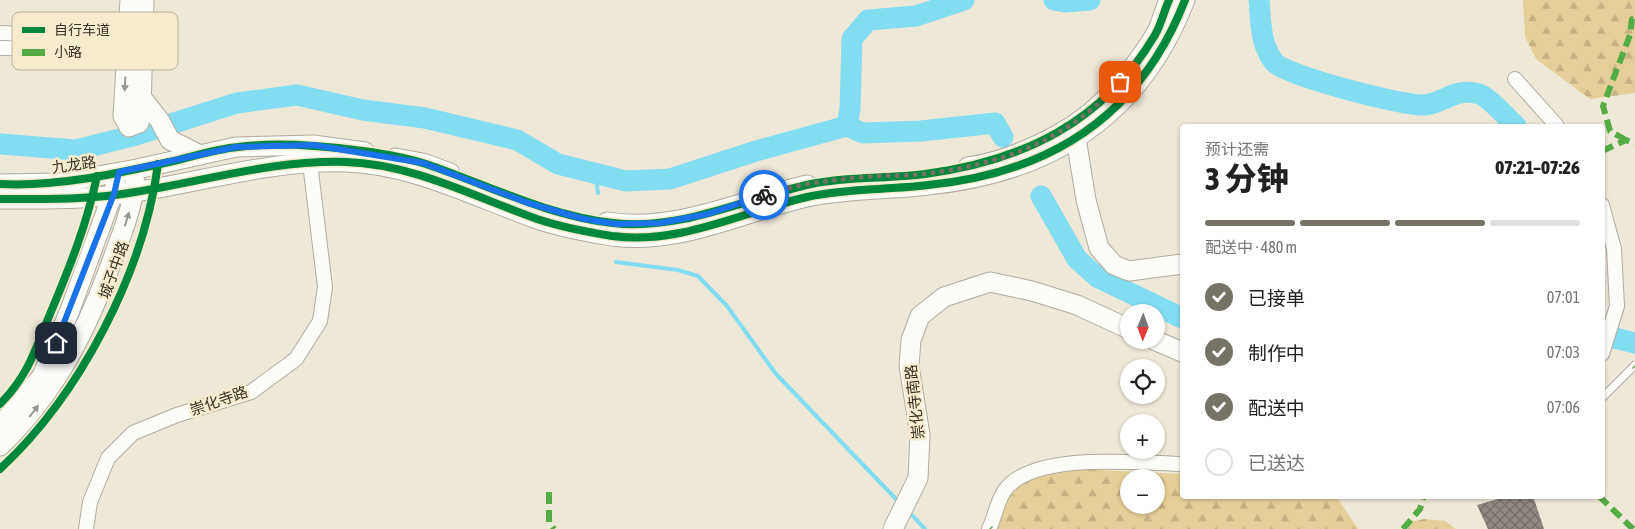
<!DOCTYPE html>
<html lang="zh">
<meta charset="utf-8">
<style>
:root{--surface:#fff;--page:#f6f6f6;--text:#222;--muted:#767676;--line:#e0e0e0;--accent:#777266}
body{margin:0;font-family:"Asap Condensed","Noto Sans SC",sans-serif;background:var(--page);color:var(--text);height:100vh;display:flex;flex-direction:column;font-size:19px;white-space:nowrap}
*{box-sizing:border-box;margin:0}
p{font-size:16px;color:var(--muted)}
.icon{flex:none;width:28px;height:28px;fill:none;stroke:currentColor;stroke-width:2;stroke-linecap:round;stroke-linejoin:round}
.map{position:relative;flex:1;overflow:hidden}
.sheet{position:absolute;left:1180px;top:124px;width:425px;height:375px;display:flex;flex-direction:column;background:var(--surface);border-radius:5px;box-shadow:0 1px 4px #0004}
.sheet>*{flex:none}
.needle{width:32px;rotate:181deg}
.buttons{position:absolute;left:1120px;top:304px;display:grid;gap:10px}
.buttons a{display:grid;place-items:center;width:45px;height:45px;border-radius:50%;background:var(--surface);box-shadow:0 1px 4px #0004;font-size:25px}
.pin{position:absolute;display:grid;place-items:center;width:42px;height:42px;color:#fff;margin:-21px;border-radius:10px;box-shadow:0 2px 8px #0006}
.courier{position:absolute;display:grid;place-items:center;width:50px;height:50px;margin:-25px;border:4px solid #1a73e8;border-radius:50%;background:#fff;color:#222;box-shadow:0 1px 6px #0007}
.head em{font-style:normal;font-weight:800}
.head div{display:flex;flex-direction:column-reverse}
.head{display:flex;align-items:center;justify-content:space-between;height:85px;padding:0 25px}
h1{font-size:32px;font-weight:800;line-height:38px}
.bar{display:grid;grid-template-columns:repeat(4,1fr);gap:8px 5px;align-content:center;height:60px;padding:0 25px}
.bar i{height:6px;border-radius:4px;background:var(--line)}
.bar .active{background:var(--accent)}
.bar p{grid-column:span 4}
ol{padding:0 25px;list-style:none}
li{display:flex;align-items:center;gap:15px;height:55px}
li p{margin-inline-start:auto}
li .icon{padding:5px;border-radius:50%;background:var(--accent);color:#fff;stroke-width:4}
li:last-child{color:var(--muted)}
li i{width:28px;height:28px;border:2px solid var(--line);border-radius:50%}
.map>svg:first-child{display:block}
.forest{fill:url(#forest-firs);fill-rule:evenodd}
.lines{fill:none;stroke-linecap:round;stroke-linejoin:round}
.stream{stroke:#82ddf0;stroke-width:4}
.river{stroke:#82ddf0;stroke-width:21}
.building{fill:url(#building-cross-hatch)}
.lane-casing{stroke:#b0aca0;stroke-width:9}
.street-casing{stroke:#b0aca0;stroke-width:16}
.secondary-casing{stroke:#b0aca0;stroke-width:21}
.lane{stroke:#fcfcf9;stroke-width:7}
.street{stroke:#fcfcf9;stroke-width:14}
.secondary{stroke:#fcfcf9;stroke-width:19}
.quiet{stroke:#55ac44;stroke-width:6;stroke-dasharray:12 6;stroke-linecap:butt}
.cycleway-casing{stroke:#f7ebcf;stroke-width:11}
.cycleway{stroke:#00873e;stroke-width:8}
.oneway{fill:#9a9790}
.done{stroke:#777266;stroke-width:5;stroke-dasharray:0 9}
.route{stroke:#1a73e8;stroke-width:6}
.labels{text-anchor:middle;stroke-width:5;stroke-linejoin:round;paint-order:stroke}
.street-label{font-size:15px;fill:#373228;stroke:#f7ebcf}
.key{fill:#f7ebcf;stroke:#bdb49d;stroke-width:1}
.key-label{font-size:14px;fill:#373228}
</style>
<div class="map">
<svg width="1635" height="529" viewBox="0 0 1635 529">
<defs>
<pattern id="forest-firs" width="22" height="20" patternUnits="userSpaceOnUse" patternTransform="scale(1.25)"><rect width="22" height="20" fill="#e5cf98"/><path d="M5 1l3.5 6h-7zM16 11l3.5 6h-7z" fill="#c5b283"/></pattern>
<pattern id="building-cross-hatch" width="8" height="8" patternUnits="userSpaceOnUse" patternTransform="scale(1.25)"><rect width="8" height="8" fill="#908881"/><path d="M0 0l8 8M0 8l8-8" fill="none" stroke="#76706a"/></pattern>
</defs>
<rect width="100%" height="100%" fill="#eee8d8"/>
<g class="forest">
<polygon points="1523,0 1635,0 1635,93 1590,99 1536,59 1525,37"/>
<path d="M 1078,469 L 1182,474 L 1182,496 L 1336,496 L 1358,529 L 993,529 L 1008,499 L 1033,470 ZM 1129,478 L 1156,478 L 1156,505 L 1129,505 Z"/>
<polygon points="1424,519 1445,521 1456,529 1408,529 1411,522"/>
</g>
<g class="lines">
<g class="stream">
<polyline points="595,173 598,193"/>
<polyline points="616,262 678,270 698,276 727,306 776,374 896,499"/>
<polyline points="912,515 925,529"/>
</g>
<g class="river">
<polyline points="1054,0 1065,2 1090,0"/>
<path d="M 1259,0 C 1261,22 1260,44 1274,62 C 1286,76 1403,106 1424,105 C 1443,104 1454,87 1479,94 C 1488,96 1508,119 1516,126"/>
<polyline points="847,126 850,109 852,39 868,20 916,16 964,0"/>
<polyline points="0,144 76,150 136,135 237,103 297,95 363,110 425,118 517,140 558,164 626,181 670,179 756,151 847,126 863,133 921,131 995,123 1003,137"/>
<polyline points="1041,196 1077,259 1097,277 1182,318"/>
<polyline points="1602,337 1615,338 1635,343"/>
</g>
</g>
<polygon class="building" points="1508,496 1533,496 1544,529 1488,529 1477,505"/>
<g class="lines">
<g class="lane-casing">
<polyline id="lane" points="1602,398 1635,365"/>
</g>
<g class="street-casing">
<g id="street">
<polyline points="0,33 64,35 64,49 0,48"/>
<polyline points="1515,79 1557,126"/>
<polyline points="1602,205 1614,249 1617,306 1602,354"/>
<polyline points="86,529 90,502 108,458 133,433 177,415 251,392 296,359 320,321 325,287 310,163"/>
<path d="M 989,529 C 995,517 997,501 1005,490 C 1034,451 1138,463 1182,464"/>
</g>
</g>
<g class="secondary-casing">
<g id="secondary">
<polyline points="130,0 123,116 129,127 139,123 141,110 144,0"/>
<polyline points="142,98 160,121 170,140 200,155"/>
<polyline points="1076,138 1086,200 1099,248 1114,265 1129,271 1182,264"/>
<polyline points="395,158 423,163 450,173"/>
<path d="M 968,167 C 1011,161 1069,134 1100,104 C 1121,85 1140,59 1155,35 C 1161,25 1164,11 1169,0"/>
<polyline points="0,184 59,183 137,169 236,147 313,145 365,152"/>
<path d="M 0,199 C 45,199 91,200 135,192 C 206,181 272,160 346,162 C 413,164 475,197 537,219 C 561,227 587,232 612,236 C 681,245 741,212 807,197 C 847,188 888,190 928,185 C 1050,173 1140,116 1185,0"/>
<path d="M 607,222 C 676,233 741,200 807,185"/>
<polyline points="1154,340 1182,352"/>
<polyline points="0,426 42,376 70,310 116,185"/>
<path d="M 0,446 C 55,394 89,327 114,255 C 123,231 132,208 135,182"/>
<polyline points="893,529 918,478 920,435 909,366 911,340 920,316 944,297 990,282 1032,291 1077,305 1129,329"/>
</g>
</g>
<use href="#lane" class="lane"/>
<use href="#street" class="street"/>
<use href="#secondary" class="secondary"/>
<g class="quiet">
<polyline points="1626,140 1610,131 1603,106 1630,35 1632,19 1635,18"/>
<polyline points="1602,151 1626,140 1635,144"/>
<polyline points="1634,366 1635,367"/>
<polyline points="549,492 549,522 554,529"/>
<polyline points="1599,496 1633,529"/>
<polyline points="990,528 991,529"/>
<polyline points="1403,529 1420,509 1424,496"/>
</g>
<g class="cycleway-casing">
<g id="cycleway">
<path d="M 0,184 C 57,187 114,174 169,162 C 192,157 215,149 238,147 C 262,144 289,144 314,146 C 348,148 394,154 426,164 C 488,185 548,216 613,223 C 682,231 746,198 811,184 C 849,176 887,179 925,174 C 1022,161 1103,123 1155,35 C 1161,25 1164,11 1169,0"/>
<path d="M 0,199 C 45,199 91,200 135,192 C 206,181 272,160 346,162 C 413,164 475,197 537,219 C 561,227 587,232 612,236 C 681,245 741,212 807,197 C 847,188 888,190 928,185 C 1050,173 1140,116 1185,0"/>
<path d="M 0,404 C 28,376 35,350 50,314 C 69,269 87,224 97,176"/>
<path d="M 0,469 C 80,395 144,272 158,164"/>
</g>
</g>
<use href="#cycleway" class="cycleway"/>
</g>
<defs><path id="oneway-solid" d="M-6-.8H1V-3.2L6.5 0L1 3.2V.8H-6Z" transform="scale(1.25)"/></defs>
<g class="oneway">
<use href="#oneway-solid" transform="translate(125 84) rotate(93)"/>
<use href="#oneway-solid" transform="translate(127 219) rotate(-73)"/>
<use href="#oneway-solid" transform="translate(34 411) rotate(-52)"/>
</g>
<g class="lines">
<path class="done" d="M 764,195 C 801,183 841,178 880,176 C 894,175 908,176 922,174 C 998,166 1069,140 1120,82"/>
<polyline class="route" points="56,343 114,194 119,172 236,147 313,145 423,163 528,203 584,219 617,224 660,223 708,214 764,195"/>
</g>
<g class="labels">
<g class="street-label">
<text transform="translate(74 165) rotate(-8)" y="5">九龙路</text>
<text transform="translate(114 270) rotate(-70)" y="5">城子中路</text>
<text transform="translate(219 401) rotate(-19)" y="5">崇化寺路</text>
<text transform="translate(915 402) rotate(-96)" y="5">崇化寺南路</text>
</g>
</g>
<rect x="12" y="12" width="166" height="58" rx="8" class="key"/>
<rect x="22" y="27" width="23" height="6" fill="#00873e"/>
<rect x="22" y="49" width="23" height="7" fill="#55ac44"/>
<g class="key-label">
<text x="54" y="35">自行车道</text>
<text x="54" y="57">小路</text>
</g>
</svg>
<div class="buttons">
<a><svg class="needle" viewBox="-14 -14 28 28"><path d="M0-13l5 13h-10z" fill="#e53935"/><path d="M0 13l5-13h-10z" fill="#767676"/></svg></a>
<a><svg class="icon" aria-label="locate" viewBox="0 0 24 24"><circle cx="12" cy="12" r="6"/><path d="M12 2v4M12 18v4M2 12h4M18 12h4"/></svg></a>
<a>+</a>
<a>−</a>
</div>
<div class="pin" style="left:1120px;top:82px;background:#ea580c"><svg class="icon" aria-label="bag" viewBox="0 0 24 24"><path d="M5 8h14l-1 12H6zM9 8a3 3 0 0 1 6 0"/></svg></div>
<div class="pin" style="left:56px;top:343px;background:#1f2937"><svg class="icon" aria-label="home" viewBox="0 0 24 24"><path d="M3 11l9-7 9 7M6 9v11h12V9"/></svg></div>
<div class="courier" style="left:764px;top:195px"><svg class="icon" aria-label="bike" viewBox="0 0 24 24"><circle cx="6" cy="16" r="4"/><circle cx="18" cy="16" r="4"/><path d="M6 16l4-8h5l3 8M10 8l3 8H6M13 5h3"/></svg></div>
<section class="sheet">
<div class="head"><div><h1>3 分钟</h1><p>预计还需</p></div><em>07:21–07:26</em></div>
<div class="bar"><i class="active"></i><i class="active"></i><i class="active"></i><i></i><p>配送中 · 480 m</p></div>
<ol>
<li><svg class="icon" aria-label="check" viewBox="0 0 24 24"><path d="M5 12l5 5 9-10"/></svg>已接单<p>07:01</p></li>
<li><svg class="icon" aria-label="check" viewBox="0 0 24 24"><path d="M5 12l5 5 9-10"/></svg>制作中<p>07:03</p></li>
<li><svg class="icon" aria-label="check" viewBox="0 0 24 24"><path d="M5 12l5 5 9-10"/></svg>配送中<p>07:06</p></li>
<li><i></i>已送达</li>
</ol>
</section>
</div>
